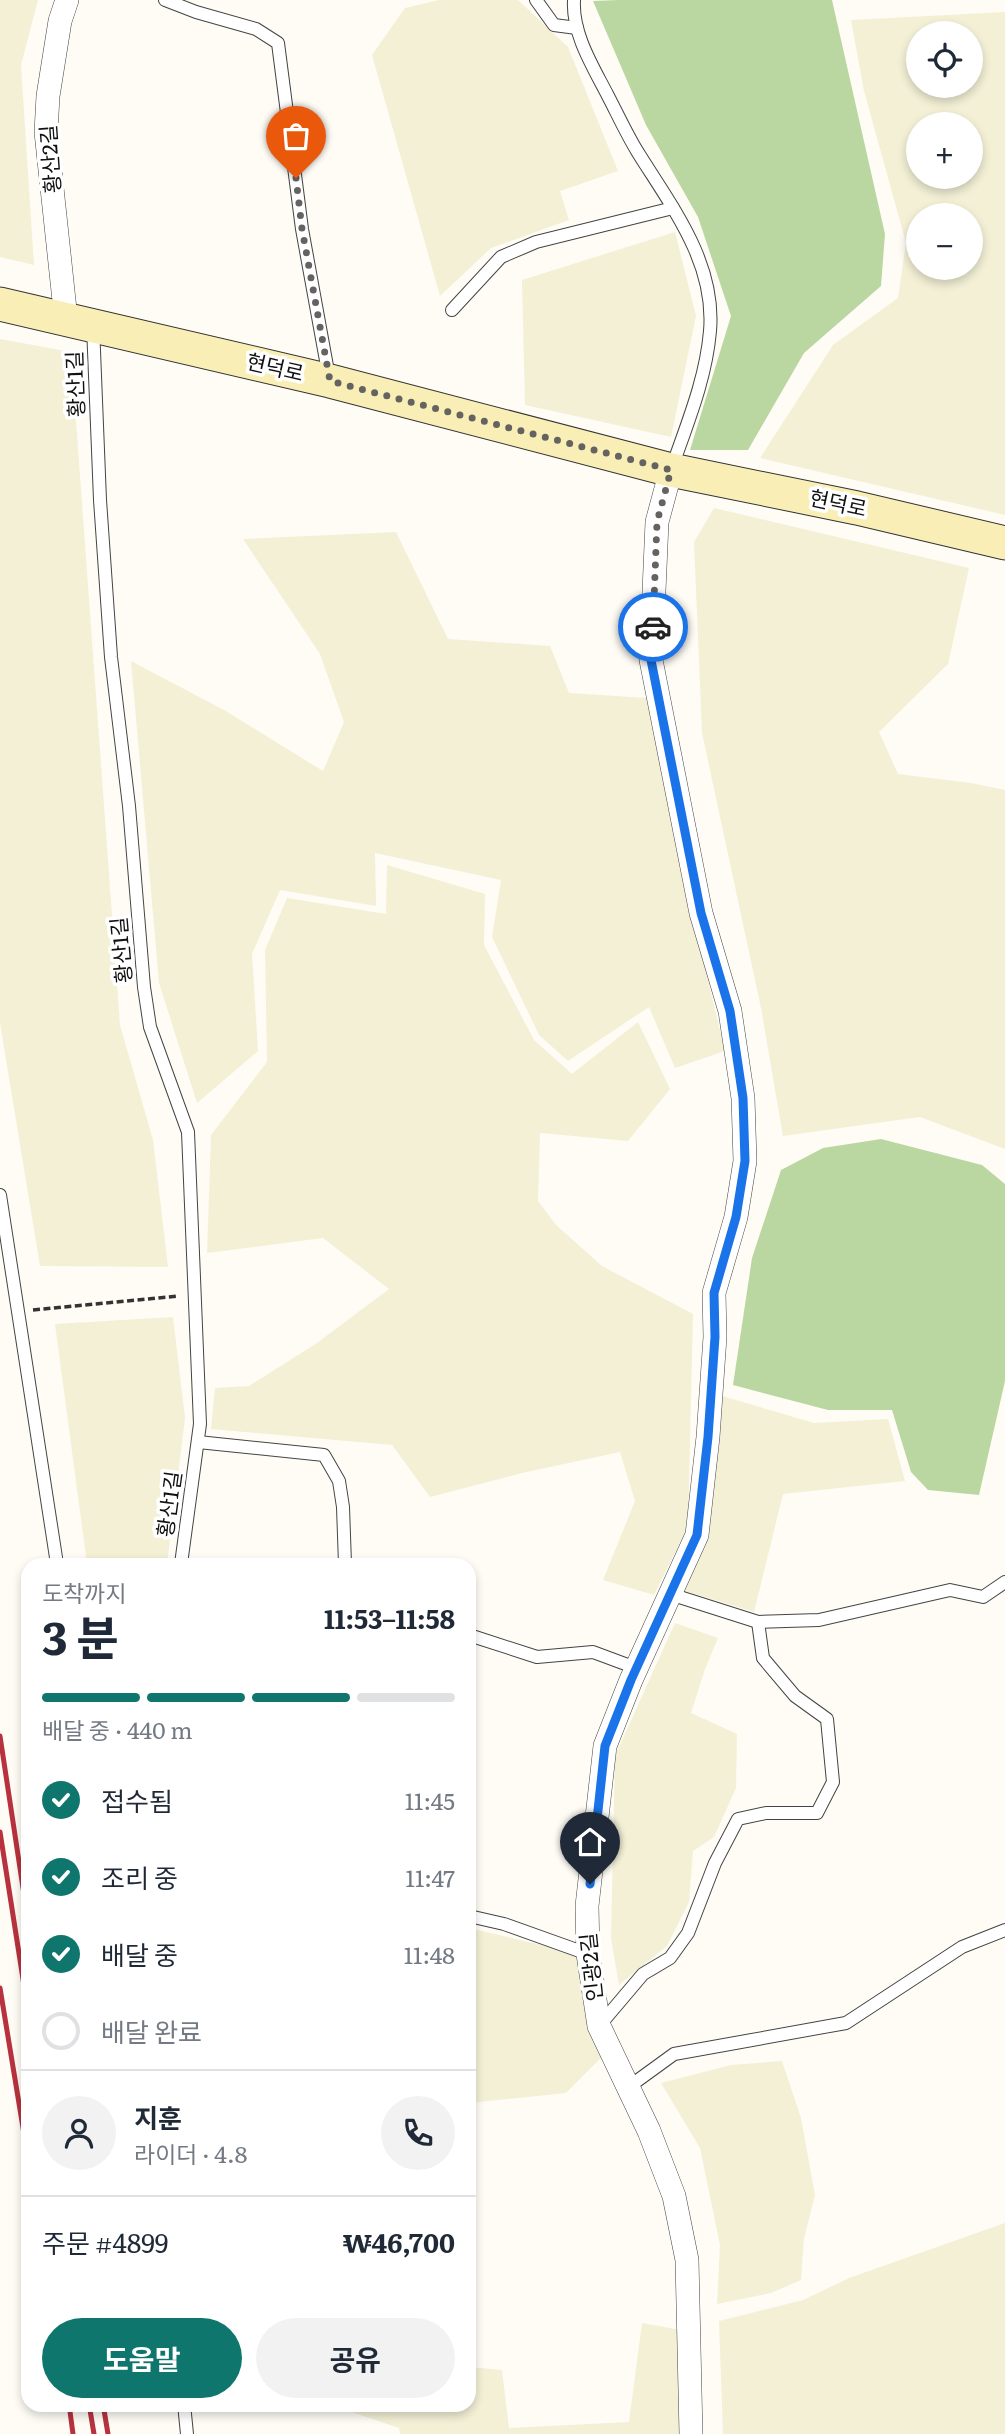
<!DOCTYPE html>
<html lang="ko">
<meta charset="utf-8">
<style>
:root{--surface:#fff;--page:#f2f2f3;--text:#1f2937;--muted:#747a83;--line:#e0e1e3;--accent:#0f766e}
body{margin:0;font-family:Literata,"Noto Sans KR",serif;background:var(--page);color:var(--text);height:100vh;display:flex;flex-direction:column;font-size:26px;white-space:nowrap}
*{box-sizing:border-box;margin:0}
p{font-size:23px;color:var(--muted)}
.icon{flex:none;width:38px;height:38px;fill:none;stroke:currentColor;stroke-width:2;stroke-linecap:round;stroke-linejoin:round}
.map{position:relative;flex:1;overflow:hidden}
.details{position:absolute;left:21px;top:1558px;width:455px;height:854px;display:flex;flex-direction:column;background:var(--surface);border-radius:21px;box-shadow:0 4px 10px #0003}
.details>*{flex:none}
.fabs{position:absolute;left:906px;top:21px;display:grid;gap:14px}
.fabs a{display:grid;place-items:center;width:77px;height:77px;border-radius:50%;background:var(--surface);box-shadow:0 4px 10px #0003;font-size:35px}
.pin{position:absolute;display:grid;place-items:center;width:60px;height:60px;color:#fff;margin:-72px -30px;border-radius:50% 50% 50% 0;rotate:-45deg;box-shadow:0 0 7px #0007}
.pin .icon{rotate:45deg}
.courier{position:absolute;display:grid;place-items:center;width:70px;height:70px;margin:-35px;border:5px solid #1a73e8;border-radius:50%;background:#fff;color:#222;box-shadow:0 2px 9px #0007}
.headline em{font-style:normal;font-weight:700}
.headline div{display:flex;flex-direction:column-reverse}
.headline{display:flex;align-items:center;justify-content:space-between;height:119px;padding:0 21px}
h1{font-size:46px;font-weight:700;line-height:52px}
.bar{display:grid;grid-template-columns:repeat(4,1fr);gap:10px 7px;align-content:center;height:84px;padding:0 21px}
.bar i{height:9px;border-radius:5px;background:var(--line)}
.bar .current{background:var(--accent)}
.bar p{grid-column:span 4}
.line{display:flex;align-items:center;gap:18px;padding:0 21px;border-top:2px solid var(--line)}
.line div{flex:1}
.round{display:grid;place-items:center;flex:none;width:74px;height:74px;border-radius:37px;background:var(--page)}
ol{padding:0 21px;list-style:none}
li{display:flex;align-items:center;gap:21px;height:77px}
li p{margin-inline-start:auto}
li .icon{padding:7px;border-radius:50%;background:var(--accent);color:#fff;stroke-width:4}
li:last-child{color:var(--muted)}
li i{width:38px;height:38px;border:4px solid var(--line);border-radius:50%}
.button{display:flex;gap:14px;margin-top:auto;padding:14px 21px}
.button a{flex:1;height:80px;border-radius:42px;background:var(--accent);color:#fff;font-size:28px;font-weight:700;line-height:80px;text-align:center}
.button a+a{background:var(--page);color:var(--text)}
.map>svg:first-child{display:block}
.farmland{fill:#f3f0d6;fill-rule:evenodd}
.forest{fill:#bbd7a1}
.lines{fill:none;stroke-linecap:round;stroke-linejoin:round}
.lane-casing{stroke:#444;stroke-width:14}
.street-casing{stroke:#444;stroke-width:24}
.secondary-casing{stroke:#333;stroke-width:35}
.path{stroke:#333;stroke-width:3.5;stroke-dasharray:7 3.5;stroke-linecap:butt}
.lane{stroke:#fff;stroke-width:12}
.street{stroke:#fff;stroke-width:23}
.secondary{stroke:#f9efb6;stroke-width:33}
.rail{stroke:#b7323e;stroke-width:5}
.done{stroke:#646361;stroke-width:7;stroke-dasharray:0 12.6}
.route{stroke:#1a73e8;stroke-width:9}
.labels{text-anchor:middle;stroke-width:7;stroke-linejoin:round;paint-order:stroke}
.street-label{font-size:21px;fill:#111;stroke:#fff}
</style>
<div class="map">
<svg width="1005" height="2434" viewBox="0 0 1005 2434">
<rect width="100%" height="100%" fill="#fefcf5"/>
<g class="farmland">
<polygon points="0,0 38,0 21,65 34,265 0,257"/>
<polygon points="439,0 518,0 568,47 618,171 560,191 569,220 491,248 440,296 372,55 405,8"/>
<path d="M 1005,12 L 1005,515 L 760,458 L 833,345 L 898,298 L 906,243 L 864,91 L 851,20 ZM 919,33 L 971,33 L 971,86 L 919,86 ZM 919,124 L 971,124 L 971,177 L 919,177 ZM 919,215 L 971,215 L 971,268 L 919,268 Z"/>
<polygon points="675,232 696,316 671,437 525,405 522,280"/>
<polygon points="0,339 71,352 120,1025 153,1140 168,1267 40,1266 0,1023"/>
<polygon points="714,508 969,568 948,664 879,732 898,774 971,783 1005,790 1005,1149 920,1117 783,1136 761,1008 702,733 694,542"/>
<polygon points="396,532 448,639 550,646 569,693 647,698 690,906 725,1051 675,1068 649,1007 568,1061 539,1035 492,937 501,880 375,853 376,906 280,890 252,954 258,1051 197,1103 159,983 131,661 224,710 323,771 344,722 320,654 243,539"/>
<polygon points="387,865 485,894 484,945 534,1040 572,1074 638,1022 670,1089 628,1141 540,1133 538,1201 556,1225 602,1266 693,1314 688,1526 654,1595 603,1580 635,1501 620,1452 522,1473 430,1497 392,1445 211,1429 215,1388 249,1386 317,1343 389,1289 323,1238 207,1253 211,1135 267,1062 265,950 287,898 386,914"/>
<polygon points="173,1317 185,1418 167,1564 87,1564 55,1324"/>
<polygon points="719,1395 814,1423 888,1419 905,1481 783,1494 754,1612 682,1590"/>
<polygon points="675,1623 718,1638 705,1669 691,1713 737,1734 736,1788 714,1837 693,1851 689,1902 667,1946 619,1985 611,1938 615,1756"/>
<polygon points="469,1928 580,1954 590,2019 601,2058 566,2093 469,2103"/>
<polygon points="782,2061 801,2118 815,2195 804,2239 801,2280 771,2293 717,2304 720,2245 700,2148 661,2083 731,2065"/>
<polygon points="1005,2223 1005,2434 723,2434 719,2321 803,2300 849,2278"/>
<polygon points="642,2323 681,2330 680,2434 400,2434 399,2428 331,2405 469,2404 469,2367 502,2370 509,2428 629,2422"/>
</g>
<g class="forest">
<polygon points="618,0 832,0 885,234 881,286 804,353 748,450 690,450 731,316 698,217 646,125 593,1"/>
<polygon points="881,1139 982,1165 1005,1184 1005,1381 979,1495 928,1490 911,1472 892,1410 828,1410 733,1385 752,1258 781,1170 823,1148"/>
</g>
<g class="lines">
<g class="lane-casing">
<g id="lane">
<polyline points="165,0 196,12 256,29 278,43 302,229 329,377"/>
<polyline points="536,0 554,25 577,28"/>
<path d="M 574,0 C 572,33 592,65 607,94 C 617,113 626,133 637,151 C 671,206 716,262 710,331 C 706,379 687,424 671,470"/>
<polyline points="452,310 501,257 536,242 673,208"/>
<polyline points="93,326 100,500 111,657 129,806 144,987 150,1027 188,1132 200,1424 181,1564"/>
<polyline points="0,1195 57,1564"/>
<polyline points="198,1442 324,1455 339,1481 343,1507 345,1564"/>
<polyline points="670,1594 758,1622 819,1620 950,1590 983,1597 1005,1582"/>
<polyline points="469,1635 537,1657 593,1652 636,1668"/>
<polyline points="469,1916 504,1924 588,1954"/>
<polyline points="599,2026 643,1974 670,1958 688,1933 715,1863 738,1819 766,1813 817,1813 833,1782 827,1719 795,1696 763,1658 758,1622"/>
<polyline points="630,2086 674,2054 846,2023 962,1947 1005,1930"/>
<polyline points="184,2404 187,2434"/>
</g>
</g>
<g class="street-casing">
<g id="street">
<polyline points="66,319 46,132 48,96 60,21 67,0"/>
<polyline points="671,470 657,522 651,660 701,913 730,1011 743,1098 745,1161 736,1217 714,1293 715,1337 708,1437 697,1535 631,1680 605,1746 587,1906 588,1954 599,2026 649,2131 674,2196 687,2260 691,2434"/>
</g>
</g>
<g class="secondary-casing">
<polyline id="secondary" points="0,304 330,381 671,470 857,508 1005,543"/>
</g>
<polyline class="path" points="33,1310 179,1296"/>
<use href="#lane" class="lane"/>
<use href="#street" class="street"/>
<use href="#secondary" class="secondary"/>
<g class="rail">
<polyline points="0,1736 28,1921"/>
<polyline points="0,1832 28,2011"/>
<polyline points="0,1988 28,2158"/>
<polyline points="69,2404 73,2434"/>
<polyline points="89,2404 94,2434"/>
<polyline points="103,2404 108,2434"/>
</g>
</g>
<g class="lines">
<polyline class="done" points="296,178 302,229 330,381 671,470 657,522 653,627"/>
<polyline class="route" points="590,1884 605,1746 631,1680 697,1535 708,1437 715,1337 714,1293 736,1217 745,1161 743,1098 730,1011 701,913 651,660 653,627"/>
</g>
<g class="labels">
<g class="street-label">
<text transform="translate(51 159) rotate(-94)" y="7">황산2길</text>
<text transform="translate(275 368) rotate(13)" y="7">현덕로</text>
<text transform="translate(76 384) rotate(-92)" y="7">황산1길</text>
<text transform="translate(838 504) rotate(12)" y="7">현덕로</text>
<text transform="translate(122 950) rotate(-95)" y="7">황산1길</text>
<text transform="translate(170 1504) rotate(-82)" y="7">황산1길</text>
<text transform="translate(592 1967) rotate(-96)" y="7">인광2길</text>
</g>
</g>
</svg>
<div class="fabs">
<a><svg class="icon" aria-label="locate" viewBox="0 0 24 24"><circle cx="12" cy="12" r="6"/><path d="M12 2v4M12 18v4M2 12h4M18 12h4"/></svg></a>
<a>+</a>
<a>−</a>
</div>
<div class="pin" style="left:296px;top:178px;background:#ea580c"><svg class="icon" aria-label="bag" viewBox="0 0 24 24"><path d="M5 8h14l-1 12H6zM9 8a3 3 0 0 1 6 0"/></svg></div>
<div class="pin" style="left:590px;top:1884px;background:#1f2937"><svg class="icon" aria-label="home" viewBox="0 0 24 24"><path d="M3 11l9-7 9 7M6 9v11h12V9"/></svg></div>
<div class="courier" style="left:653px;top:627px"><svg class="icon" aria-label="car" viewBox="0 0 24 24"><path d="M5 17H2v-5l4-1 3-4h7l3 4 3 1v5h-3M9 17h6M6 11h13"/><circle cx="7" cy="17" r="2"/><circle cx="17" cy="17" r="2"/></svg></div>
<section class="details">
<div class="headline"><div><h1>3 분</h1><p>도착까지</p></div><em>11:53–11:58</em></div>
<div class="bar"><i class="current"></i><i class="current"></i><i class="current"></i><i></i><p>배달 중 · 440 m</p></div>
<ol>
<li><svg class="icon" aria-label="check" viewBox="0 0 24 24"><path d="M5 12l5 5 9-10"/></svg>접수됨<p>11:45</p></li>
<li><svg class="icon" aria-label="check" viewBox="0 0 24 24"><path d="M5 12l5 5 9-10"/></svg>조리 중<p>11:47</p></li>
<li><svg class="icon" aria-label="check" viewBox="0 0 24 24"><path d="M5 12l5 5 9-10"/></svg>배달 중<p>11:48</p></li>
<li><i></i>배달 완료</li>
</ol>
<div class="line" style="height:126px"><a class="round"><svg class="icon" aria-label="person" viewBox="0 0 24 24"><circle cx="12" cy="8" r="4"/><path d="M4 21q1-7 8-7t8 7"/></svg></a><div><b>지훈</b><p>라이더 · 4.8</p></div><a class="round"><svg class="icon" aria-label="phone" viewBox="0 0 24 24"><path d="M5 4h4l2 5-3 2q2 4 5 5l2-3 5 2v4C11 20 4 13 5 4z"/></svg></a></div>
<div class="line" style="height:91px"><div>주문 #4899</div><b>₩46,700</b></div>
<div class="button"><a>도움말</a><a>공유</a></div>
</section>
</div>
